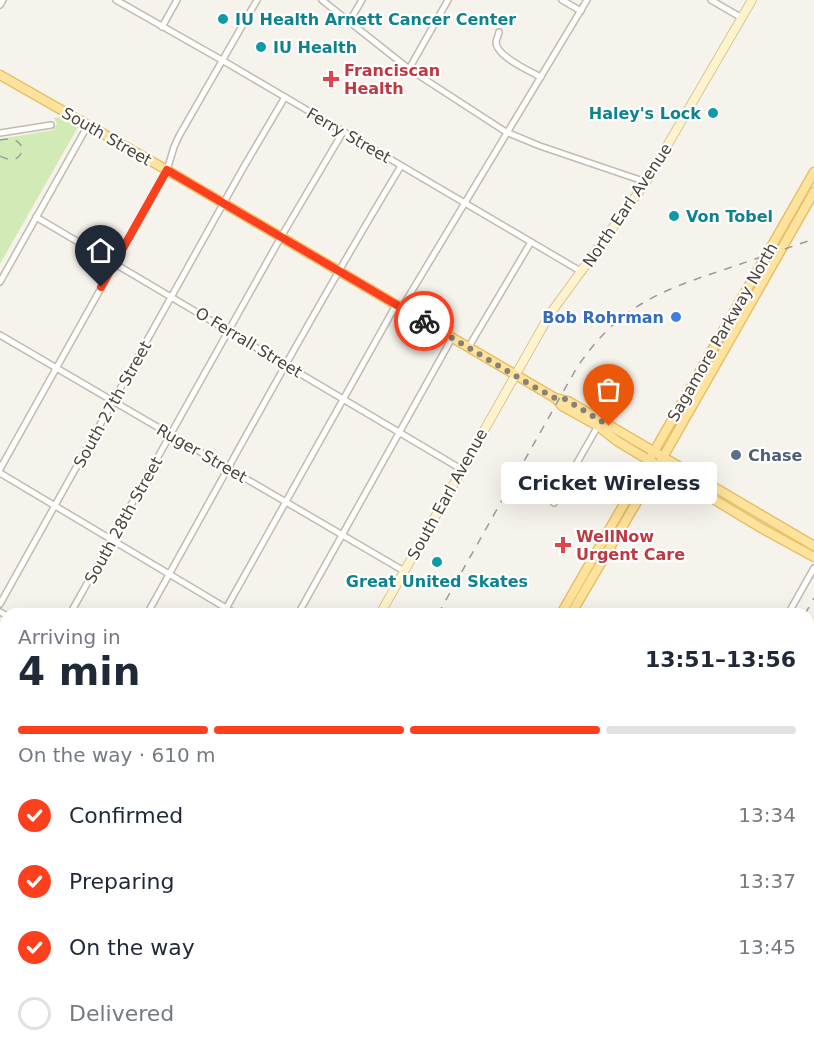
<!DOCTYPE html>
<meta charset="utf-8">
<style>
:root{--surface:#fff;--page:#f2f2f3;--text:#1f2937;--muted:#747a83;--line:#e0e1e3;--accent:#fc3f1d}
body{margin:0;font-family:"DejaVu Sans",sans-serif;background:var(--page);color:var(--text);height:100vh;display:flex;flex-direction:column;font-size:22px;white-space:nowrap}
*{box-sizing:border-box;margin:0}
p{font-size:20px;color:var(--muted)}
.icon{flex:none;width:33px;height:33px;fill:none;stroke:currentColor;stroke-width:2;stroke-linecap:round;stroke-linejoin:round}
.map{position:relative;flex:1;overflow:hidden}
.sheet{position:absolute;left:0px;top:608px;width:814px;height:452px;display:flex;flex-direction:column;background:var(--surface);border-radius:18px 18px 0 0;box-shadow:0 6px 24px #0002}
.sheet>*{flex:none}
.pin{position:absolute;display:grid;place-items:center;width:51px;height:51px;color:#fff;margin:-62px -26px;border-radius:50% 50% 50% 0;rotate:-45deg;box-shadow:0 0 6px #0007}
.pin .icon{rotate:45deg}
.courier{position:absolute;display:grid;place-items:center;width:60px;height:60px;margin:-30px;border:4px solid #fc3f1d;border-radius:50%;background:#fff;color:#222;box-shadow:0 2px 8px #0007}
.bubble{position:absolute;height:42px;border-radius:6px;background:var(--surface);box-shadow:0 6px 24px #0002;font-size:20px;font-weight:600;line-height:42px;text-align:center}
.head em{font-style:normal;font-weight:600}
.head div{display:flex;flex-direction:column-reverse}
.head{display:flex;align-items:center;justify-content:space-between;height:102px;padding:0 18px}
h1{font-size:39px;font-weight:600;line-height:45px}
.bar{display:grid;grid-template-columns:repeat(4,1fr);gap:9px 6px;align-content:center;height:72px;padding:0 18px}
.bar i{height:8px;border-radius:4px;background:var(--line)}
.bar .selected{background:var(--accent)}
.bar p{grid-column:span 4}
ol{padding:0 18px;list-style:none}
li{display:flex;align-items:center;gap:18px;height:66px}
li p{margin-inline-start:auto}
li .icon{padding:6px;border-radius:50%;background:var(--accent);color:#fff;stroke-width:4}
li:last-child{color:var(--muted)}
li i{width:33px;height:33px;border:3px solid var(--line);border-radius:50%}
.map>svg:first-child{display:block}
.green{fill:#d2eab5}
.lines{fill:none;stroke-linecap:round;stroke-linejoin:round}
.street-casing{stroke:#c2bbae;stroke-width:8}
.secondary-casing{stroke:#d6c79b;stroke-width:10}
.primary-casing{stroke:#e6c16a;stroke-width:11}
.street{stroke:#fff;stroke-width:5}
.secondary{stroke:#fff3cd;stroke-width:8}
.primary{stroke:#ffe39c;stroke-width:8}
.rail{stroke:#9a9a9a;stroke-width:1.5;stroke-dasharray:8 8;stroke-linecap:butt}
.done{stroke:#878178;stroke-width:6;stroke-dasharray:0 10.8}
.route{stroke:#fc3f1d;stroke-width:8}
.culture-dot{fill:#0f9aa8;stroke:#fff;stroke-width:2}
.health-dot{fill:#e0444e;stroke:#fff;stroke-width:2}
.shop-dot{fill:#3f7fe0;stroke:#fff;stroke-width:2}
.service-dot{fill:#5c6f8a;stroke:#fff;stroke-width:2}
.labels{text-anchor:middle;stroke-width:4.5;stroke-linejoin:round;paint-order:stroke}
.culture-label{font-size:16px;font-weight:bold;fill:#0d838f;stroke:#fff;text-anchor:start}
.health-label{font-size:16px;font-weight:bold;fill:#be3a42;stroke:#fff;text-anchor:start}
.street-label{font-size:16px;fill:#4b4439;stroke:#fff}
.shop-label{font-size:16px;font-weight:bold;fill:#366cbe;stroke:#fff;text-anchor:end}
.service-label{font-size:16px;font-weight:bold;fill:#4e5e75;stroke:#fff;text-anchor:start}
</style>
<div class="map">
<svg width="814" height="1058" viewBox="0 0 814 1058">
<rect width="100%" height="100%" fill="#f6f3ec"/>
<polygon class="green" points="60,117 78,127 0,264 0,139 53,130 57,124 54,118"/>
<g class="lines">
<g class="street-casing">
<g id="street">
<polyline points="116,0 227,63 582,272"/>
<polyline points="322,0 409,69 506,132 540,146 646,182"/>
<polyline points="562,0 581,11"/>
<polyline points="711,0 742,18"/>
<polyline points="0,5 3,0"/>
<polyline points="349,22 362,0"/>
<polyline points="162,27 177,0"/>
<path d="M 499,32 C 499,33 496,41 496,42 C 496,56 529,71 541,77"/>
<polyline points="409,69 448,0"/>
<polyline points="0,133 51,125"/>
<polyline points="36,217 461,469"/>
<polyline points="0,282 88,125"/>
<polyline points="0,335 404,571"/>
<polyline points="468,348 531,242"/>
<polyline points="0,469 167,170 174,147 179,136 257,0"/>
<polyline points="0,473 236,614"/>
<polyline points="554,503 598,426"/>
<polyline points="0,604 242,170 285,97"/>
<polyline points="0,612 6,615"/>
<polyline points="70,614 281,237 343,132"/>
<path d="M 147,614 C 231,464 312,313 401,166"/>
<polyline points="223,614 396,305 404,304 587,0"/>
<polyline points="298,614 452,338"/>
<polyline points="788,614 814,568"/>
<polyline points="0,738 6,727"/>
<polyline points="0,872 6,862"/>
<polyline points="0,880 6,884"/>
<polyline points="808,911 814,901"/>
<polyline points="0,1010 6,1000"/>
<polyline points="523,1053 531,1058"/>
<polyline points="49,1058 51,1053"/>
<polyline points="599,1058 602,1053"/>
<polyline points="726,1058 728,1053"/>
</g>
</g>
<g class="secondary-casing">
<g id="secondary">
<polyline points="380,614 550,314 646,182 752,0"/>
<polyline points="0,745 6,749"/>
<polyline points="89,1058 95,1053"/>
</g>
</g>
<g class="primary-casing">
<g id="primary">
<polyline points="0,75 172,173 555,398 562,406 598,426 617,441 763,529 814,557"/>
<polyline points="555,398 568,401 814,546"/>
<polyline points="561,614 814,172"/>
<polyline points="571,614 658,466 814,192"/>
<polyline points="308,1058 311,1053"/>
<polyline points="320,1058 322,1053"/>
</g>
</g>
<use href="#street" class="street"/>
<use href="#secondary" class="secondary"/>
<use href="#primary" class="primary"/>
<g class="rail">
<path d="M 0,140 C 12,138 16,138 23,148 C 20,162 10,161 0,156"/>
<path d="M 438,614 L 576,369 C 617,307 659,291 726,269 C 755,259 785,249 814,239"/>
<polyline points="805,614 814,598"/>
<polyline points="170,1058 175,1053"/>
<polyline points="551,1058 554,1053"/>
</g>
</g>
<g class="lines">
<polyline class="done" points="424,321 529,384 555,398 565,399 609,426"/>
<polyline class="route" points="101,287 167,170 424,321"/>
</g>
<g class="culture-dot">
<circle cx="223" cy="19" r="6"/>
<circle cx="261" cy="47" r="6"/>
<circle cx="713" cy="113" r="6"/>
<circle cx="674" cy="216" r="6"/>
<circle cx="437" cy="562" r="6"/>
</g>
<g class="health-dot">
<path d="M328 70h6v6h6v6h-6v6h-6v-6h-6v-6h6z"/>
<path d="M560 536h6v6h6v6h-6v6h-6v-6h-6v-6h6z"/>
</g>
<circle class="shop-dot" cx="676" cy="317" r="6"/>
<circle class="service-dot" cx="736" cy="455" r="6"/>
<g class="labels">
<g class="culture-label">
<text x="235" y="25">IU Health Arnett Cancer Center</text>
<text x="273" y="53">IU Health</text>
<text x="701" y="119" text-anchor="end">Haley's Lock</text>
<text x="686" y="222">Von Tobel</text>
<text x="437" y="587" text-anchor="middle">Great United Skates</text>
</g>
<g class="health-label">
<text x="344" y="76">Franciscan<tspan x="344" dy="18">Health</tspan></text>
<text x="576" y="542">WellNow<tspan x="576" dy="18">Urgent Care</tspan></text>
</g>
<g class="street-label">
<text transform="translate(349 135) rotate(30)" y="6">Ferry Street</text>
<text transform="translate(107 136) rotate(30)" y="6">South Street</text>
<text transform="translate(627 205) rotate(-56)" y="6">North Earl Avenue</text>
<text transform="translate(722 332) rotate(-60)" y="6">Sagamore Parkway North</text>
<text transform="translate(249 342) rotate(31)" y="6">O Ferrall Street</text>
<text transform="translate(112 404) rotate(-61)" y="6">South 27th Street</text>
<text transform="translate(202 453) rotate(30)" y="6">Ruger Street</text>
<text transform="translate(447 494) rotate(-61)" y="6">South Earl Avenue</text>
<text transform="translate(123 520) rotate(-61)" y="6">South 28th Street</text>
</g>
<g class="shop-label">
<text x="664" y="323">Bob Rohrman</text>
</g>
<g class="service-label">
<text x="748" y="461">Chase</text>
</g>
</g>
</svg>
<div class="pin" style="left:609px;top:426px;background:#ea580c"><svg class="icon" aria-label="bag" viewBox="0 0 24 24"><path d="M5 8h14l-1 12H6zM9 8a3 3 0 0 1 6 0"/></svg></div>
<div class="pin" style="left:101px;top:287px;background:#1f2937"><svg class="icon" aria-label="home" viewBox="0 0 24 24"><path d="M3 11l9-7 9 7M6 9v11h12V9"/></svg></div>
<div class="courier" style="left:424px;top:321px"><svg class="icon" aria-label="bike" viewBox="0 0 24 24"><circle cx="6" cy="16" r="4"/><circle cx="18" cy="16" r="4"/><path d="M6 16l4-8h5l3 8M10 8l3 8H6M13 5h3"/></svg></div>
<div class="bubble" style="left:501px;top:462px;width:216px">Cricket Wireless</div>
<section class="sheet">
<div class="head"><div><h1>4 min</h1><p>Arriving in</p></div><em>13:51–13:56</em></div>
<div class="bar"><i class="selected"></i><i class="selected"></i><i class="selected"></i><i></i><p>On the way · 610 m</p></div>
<ol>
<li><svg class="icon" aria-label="check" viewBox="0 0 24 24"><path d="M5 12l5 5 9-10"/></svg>Confirmed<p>13:34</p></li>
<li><svg class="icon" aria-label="check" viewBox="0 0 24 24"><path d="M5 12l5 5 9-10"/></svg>Preparing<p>13:37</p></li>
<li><svg class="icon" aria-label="check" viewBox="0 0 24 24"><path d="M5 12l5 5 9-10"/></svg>On the way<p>13:45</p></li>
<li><i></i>Delivered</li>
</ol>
</section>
</div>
